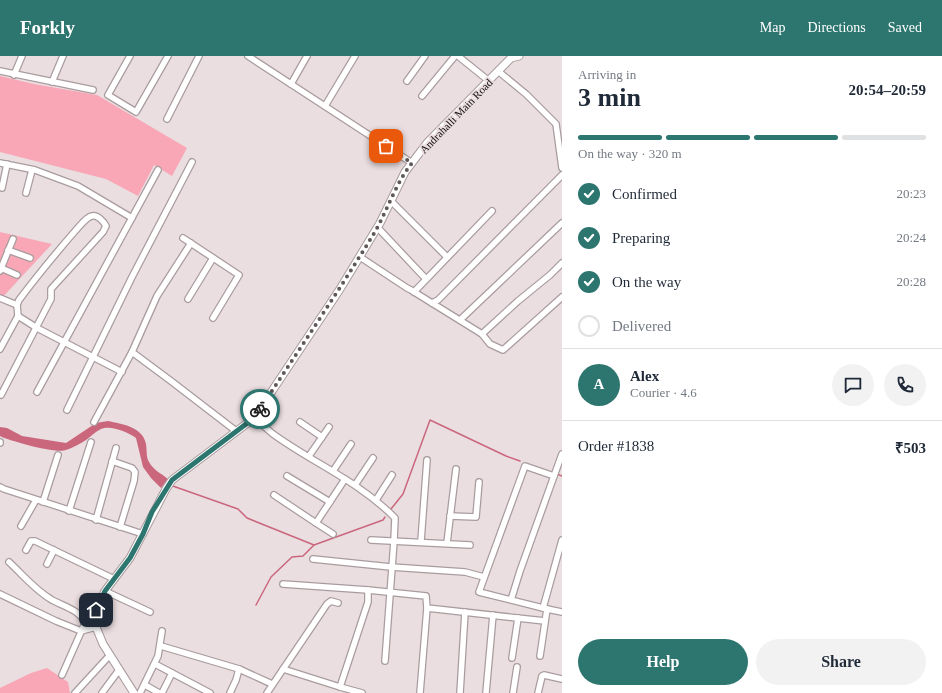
<!DOCTYPE html>
<meta charset="utf-8">
<style>
:root{--surface:#fff;--page:#f2f2f3;--text:#1f2937;--muted:#747a83;--line:#e0e1e3;--accent:#2d756f}
body{margin:0;font-family:"Times New Roman",serif;background:var(--page);color:var(--text);height:100vh;display:flex;flex-direction:column;font-size:15px;white-space:nowrap}
*{box-sizing:border-box;margin:0}
p{font-size:13px;color:var(--muted)}
.icon{flex:none;width:22px;height:22px;fill:none;stroke:currentColor;stroke-width:2;stroke-linecap:round;stroke-linejoin:round}
.map{position:relative;flex:1;overflow:hidden}
.panel{display:flex;flex-direction:column;background:var(--surface);width:380px}
.panel>*{flex:none}
.pin{position:absolute;display:grid;place-items:center;width:34px;height:34px;color:#fff;margin:-17px;border-radius:8px;box-shadow:0 2px 6px #0006}
.courier{position:absolute;display:grid;place-items:center;width:40px;height:40px;margin:-20px;border:3px solid #2d756f;border-radius:50%;background:#fff;color:#222;box-shadow:0 1px 5px #0007}
.head em{font-style:normal;font-weight:800}
.head div{display:flex;flex-direction:column-reverse}
.head{display:flex;align-items:center;justify-content:space-between;height:68px;padding:0 16px}
h1{font-size:26px;font-weight:800;line-height:30px}
.bar{display:grid;grid-template-columns:repeat(4,1fr);gap:6px 4px;align-content:center;height:48px;padding:0 16px}
.bar i{height:5px;border-radius:3px;background:var(--line)}
.bar .active{background:var(--accent)}
.bar p{grid-column:span 4}
.line{display:flex;align-items:center;gap:10px;padding:0 16px;border-top:1px solid var(--line)}
.line div{flex:1}
.round{display:grid;place-items:center;flex:none;width:42px;height:42px;border-radius:21px;background:var(--page)}
ol{padding:0 16px;list-style:none}
li{display:flex;align-items:center;gap:12px;height:44px}
li p{margin-inline-start:auto}
li .icon{padding:4px;border-radius:50%;background:var(--accent);color:#fff;stroke-width:4}
li:last-child{color:var(--muted)}
li i{width:22px;height:22px;border:2px solid var(--line);border-radius:50%}
.primary-button{display:flex;gap:8px;margin-top:auto;padding:8px 16px}
.primary-button a{flex:1;height:46px;border-radius:24px;background:var(--accent);color:#fff;font-size:16px;font-weight:800;line-height:46px;text-align:center}
.primary-button a+a{background:var(--page);color:var(--text)}
header{display:flex;align-items:center;gap:24px;box-sizing:border-box;height:56px;padding:0 20px;background:var(--accent);color:#fff}
header strong{font-size:19px}
nav{display:flex;gap:22px;margin-inline-start:auto;font-size:14px}
main{display:flex;flex:1;min-height:0}
.map>svg:first-child{display:block}
.green{fill:#f9a6b6}
.water{fill:#ca677d}
.lines{fill:none;stroke-linecap:round;stroke-linejoin:round}
.stream{stroke:#ca677d;stroke-width:1.5}
.minor-casing{stroke:#a99c9e;stroke-width:8}
.major-casing{stroke:#a99c9e;stroke-width:9}
.minor{stroke:#fff;stroke-width:5.5}
.major{stroke:#fff;stroke-width:7}
.done{stroke:#5f5758;stroke-width:4;stroke-dasharray:0 7.2}
.route{stroke:#2d756f;stroke-width:5}
.labels{text-anchor:middle;stroke-width:4;stroke-linejoin:round;paint-order:stroke}
.street-label{font-size:11px;fill:#130f0f;stroke:#ebdee0}
</style>
<header>
<strong>Forkly</strong>
<nav><a>Map</a><a>Directions</a><a>Saved</a></nav>
</header>
<main>
<div class="map">
<svg width="562" height="637" viewBox="0 0 562 637">
<rect width="100%" height="100%" fill="#ebdee0"/>
<g class="green">
<polygon points="0,20 34,28 97,39 187,92 172,120 154,109 138,140 106,123 0,96"/>
<polygon points="0,176 52,188 0,244"/>
<polygon points="47,612 68,626 70,637 0,637 0,632 31,617"/>
</g>
<path class="water" d="M 108,365 C 122,368 143,371 146,388 C 147,394 146,401 149,406 C 153,414 162,418 168,423 L 161,432 L 151,422 L 143,411 L 136,382 C 127,376 111,369 101,373 C 95,376 90,381 86,384 C 80,388 72,392 66,394 C 56,398 10,385 0,380 L 0,371 L 7,372 L 22,380 L 66,387 L 96,367 Z"/>
<g class="lines">
<g class="stream">
<polyline points="557,418 562,420"/>
<polyline points="170,429 238,453 247,462 314,489"/>
<polyline points="391,453 403,438 430,364 506,400 520,405"/>
<polyline points="256,549 271,521 292,501 303,500 314,489 383,464 385,461"/>
</g>
<g class="minor-casing">
<g id="minor">
<polyline points="130,0 108,39 136,56 168,0"/>
<polyline points="248,0 412,107"/>
<polyline points="458,0 489,25"/>
<polyline points="0,15 93,34"/>
<polyline points="498,15 526,38 556,68 562,112"/>
<polyline points="14,19 22,0"/>
<polyline points="407,25 425,0"/>
<polyline points="52,26 63,0"/>
<polyline points="291,28 307,0"/>
<polyline points="422,40 455,0"/>
<polyline points="325,50 355,0"/>
<polyline points="167,63 199,0"/>
<polyline points="0,107 35,114 78,130 132,162"/>
<polyline points="2,132 7,108"/>
<polyline points="26,137 32,114"/>
<polyline points="391,145 447,201"/>
<polyline points="378,172 426,223"/>
<polyline points="183,182 239,219 213,262"/>
<polyline points="191,187 157,240 132,296 171,325 236,375"/>
<polyline points="8,194 30,202"/>
<polyline points="360,201 407,232 411,234 482,278 490,288 503,294 562,241"/>
<polyline points="1,212 17,219"/>
<polyline points="0,215 13,183"/>
<polyline points="414,236 492,155"/>
<polyline points="0,242 17,249"/>
<polyline points="188,243 213,202"/>
<polyline points="432,247 438,244 562,119"/>
<polyline points="18,260 37,272 122,316"/>
<polyline points="460,264 562,167"/>
<polyline points="482,278 518,245 550,219 562,207"/>
<path d="M 0,293 L 18,260 L 17,249 L 19,244 C 37,220 56,197 76,174 C 80,170 86,161 92,160 C 97,158 104,166 106,170 L 103,176 L 51,233 L 51,243 L 1,339"/>
<polyline points="37,336 158,114"/>
<polyline points="67,354 132,221 192,106"/>
<path d="M 254,362 C 260,367 267,373 273,378 C 313,407 360,426 395,462 L 394,485 L 385,605"/>
<polyline points="94,366 132,296"/>
<polyline points="300,366 322,381"/>
<polyline points="0,387 0,386"/>
<polyline points="309,400 329,371"/>
<polyline points="112,405 132,412 135,416 134,425 120,471"/>
<polyline points="333,415 351,388"/>
<polyline points="287,420 330,446"/>
<polyline points="554,420 562,398"/>
<polyline points="355,429 373,402"/>
<polyline points="0,431 4,433 143,478"/>
<polyline points="274,439 316,467"/>
<polyline points="376,444 392,419"/>
<polyline points="43,446 58,399"/>
<polyline points="69,455 91,386"/>
<polyline points="450,460 476,461 479,426"/>
<polyline points="96,464 116,392"/>
<polyline points="21,470 36,444"/>
<polyline points="333,478 316,467 345,423"/>
<polyline points="371,484 470,489"/>
<polyline points="421,485 427,404"/>
<polyline points="447,487 456,413"/>
<polyline points="26,494 31,485 35,485 114,523"/>
<polyline points="313,503 391,511 465,516 484,521"/>
<path d="M 9,506 C 23,519 35,534 52,544 C 63,550 80,554 85,567 L 62,619"/>
<polyline points="47,508 54,494"/>
<polyline points="283,528 368,534"/>
<polyline points="105,535 150,556"/>
<polyline points="0,538 56,565 81,575 96,571"/>
<polyline points="511,544 520,515 554,420 525,410 479,536 547,553"/>
<polyline points="543,552 562,484"/>
<polyline points="161,590 239,613 272,628"/>
<polyline points="540,600 547,553 562,556"/>
<polyline points="512,602 518,562"/>
<polyline points="155,608 210,637"/>
<polyline points="283,613 340,631 368,546 368,534 426,540 427,552 545,565"/>
<polyline points="145,629 159,637"/>
<polyline points="340,631 362,637"/>
<polyline points="75,637 110,599"/>
<polyline points="102,637 119,614"/>
<polyline points="140,637 158,600 162,575"/>
<polyline points="162,637 172,617"/>
<polyline points="230,637 236,624 239,613"/>
<polyline points="267,637 327,548 331,545 338,547"/>
<polyline points="420,637 427,552"/>
<polyline points="460,637 465,556"/>
<polyline points="486,637 493,559"/>
<polyline points="513,637 517,611"/>
<polyline points="538,637 542,620 544,619 562,623"/>
</g>
</g>
<g class="major-casing">
<polyline id="major" points="134,637 103,588 96,571 96,554 105,535 130,502 166,433 172,424 254,362 340,233 380,167 405,116 427,87 508,5 511,2 519,0"/>
</g>
<use href="#minor" class="minor"/>
<use href="#major" class="major"/>
</g>
<g class="lines">
<path class="done" d="M 260,353 C 298,295 337,238 373,179 C 387,156 395,128 412,107 L 386,90"/>
<polyline class="route" points="96,554 105,535 130,502 143,478 152,456 172,424 254,362 260,353"/>
</g>
<g class="labels">
<g class="street-label">
<text transform="translate(456 60) rotate(-46)" y="4">Andrahalli Main Road</text>
</g>
</g>
</svg>
<div class="pin" style="left:386px;top:90px;background:#ea580c"><svg class="icon" aria-label="bag" viewBox="0 0 24 24"><path d="M5 8h14l-1 12H6zM9 8a3 3 0 0 1 6 0"/></svg></div>
<div class="pin" style="left:96px;top:554px;background:#1f2937"><svg class="icon" aria-label="home" viewBox="0 0 24 24"><path d="M3 11l9-7 9 7M6 9v11h12V9"/></svg></div>
<div class="courier" style="left:260px;top:353px"><svg class="icon" aria-label="bike" viewBox="0 0 24 24"><circle cx="6" cy="16" r="4"/><circle cx="18" cy="16" r="4"/><path d="M6 16l4-8h5l3 8M10 8l3 8H6M13 5h3"/></svg></div>
</div>
<section class="panel">
<div class="head"><div><h1>3 min</h1><p>Arriving in</p></div><em>20:54–20:59</em></div>
<div class="bar"><i class="active"></i><i class="active"></i><i class="active"></i><i></i><p>On the way · 320 m</p></div>
<ol>
<li><svg class="icon" aria-label="check" viewBox="0 0 24 24"><path d="M5 12l5 5 9-10"/></svg>Confirmed<p>20:23</p></li>
<li><svg class="icon" aria-label="check" viewBox="0 0 24 24"><path d="M5 12l5 5 9-10"/></svg>Preparing<p>20:24</p></li>
<li><svg class="icon" aria-label="check" viewBox="0 0 24 24"><path d="M5 12l5 5 9-10"/></svg>On the way<p>20:28</p></li>
<li><i></i>Delivered</li>
</ol>
<div class="line" style="height:72px"><b class="round" style="background:var(--accent);color:#fff">A</b><div><b>Alex</b><p>Courier · 4.6</p></div><a class="round"><svg class="icon" aria-label="chat" viewBox="0 0 24 24"><path d="M4 5h16v11H9l-5 4z"/></svg></a><a class="round"><svg class="icon" aria-label="phone" viewBox="0 0 24 24"><path d="M5 4h4l2 5-3 2q2 4 5 5l2-3 5 2v4C11 20 4 13 5 4z"/></svg></a></div>
<div class="line" style="height:52px"><div>Order #1838</div><b>₹503</b></div>
<div class="primary-button"><a>Help</a><a>Share</a></div>
</section>
</main>
